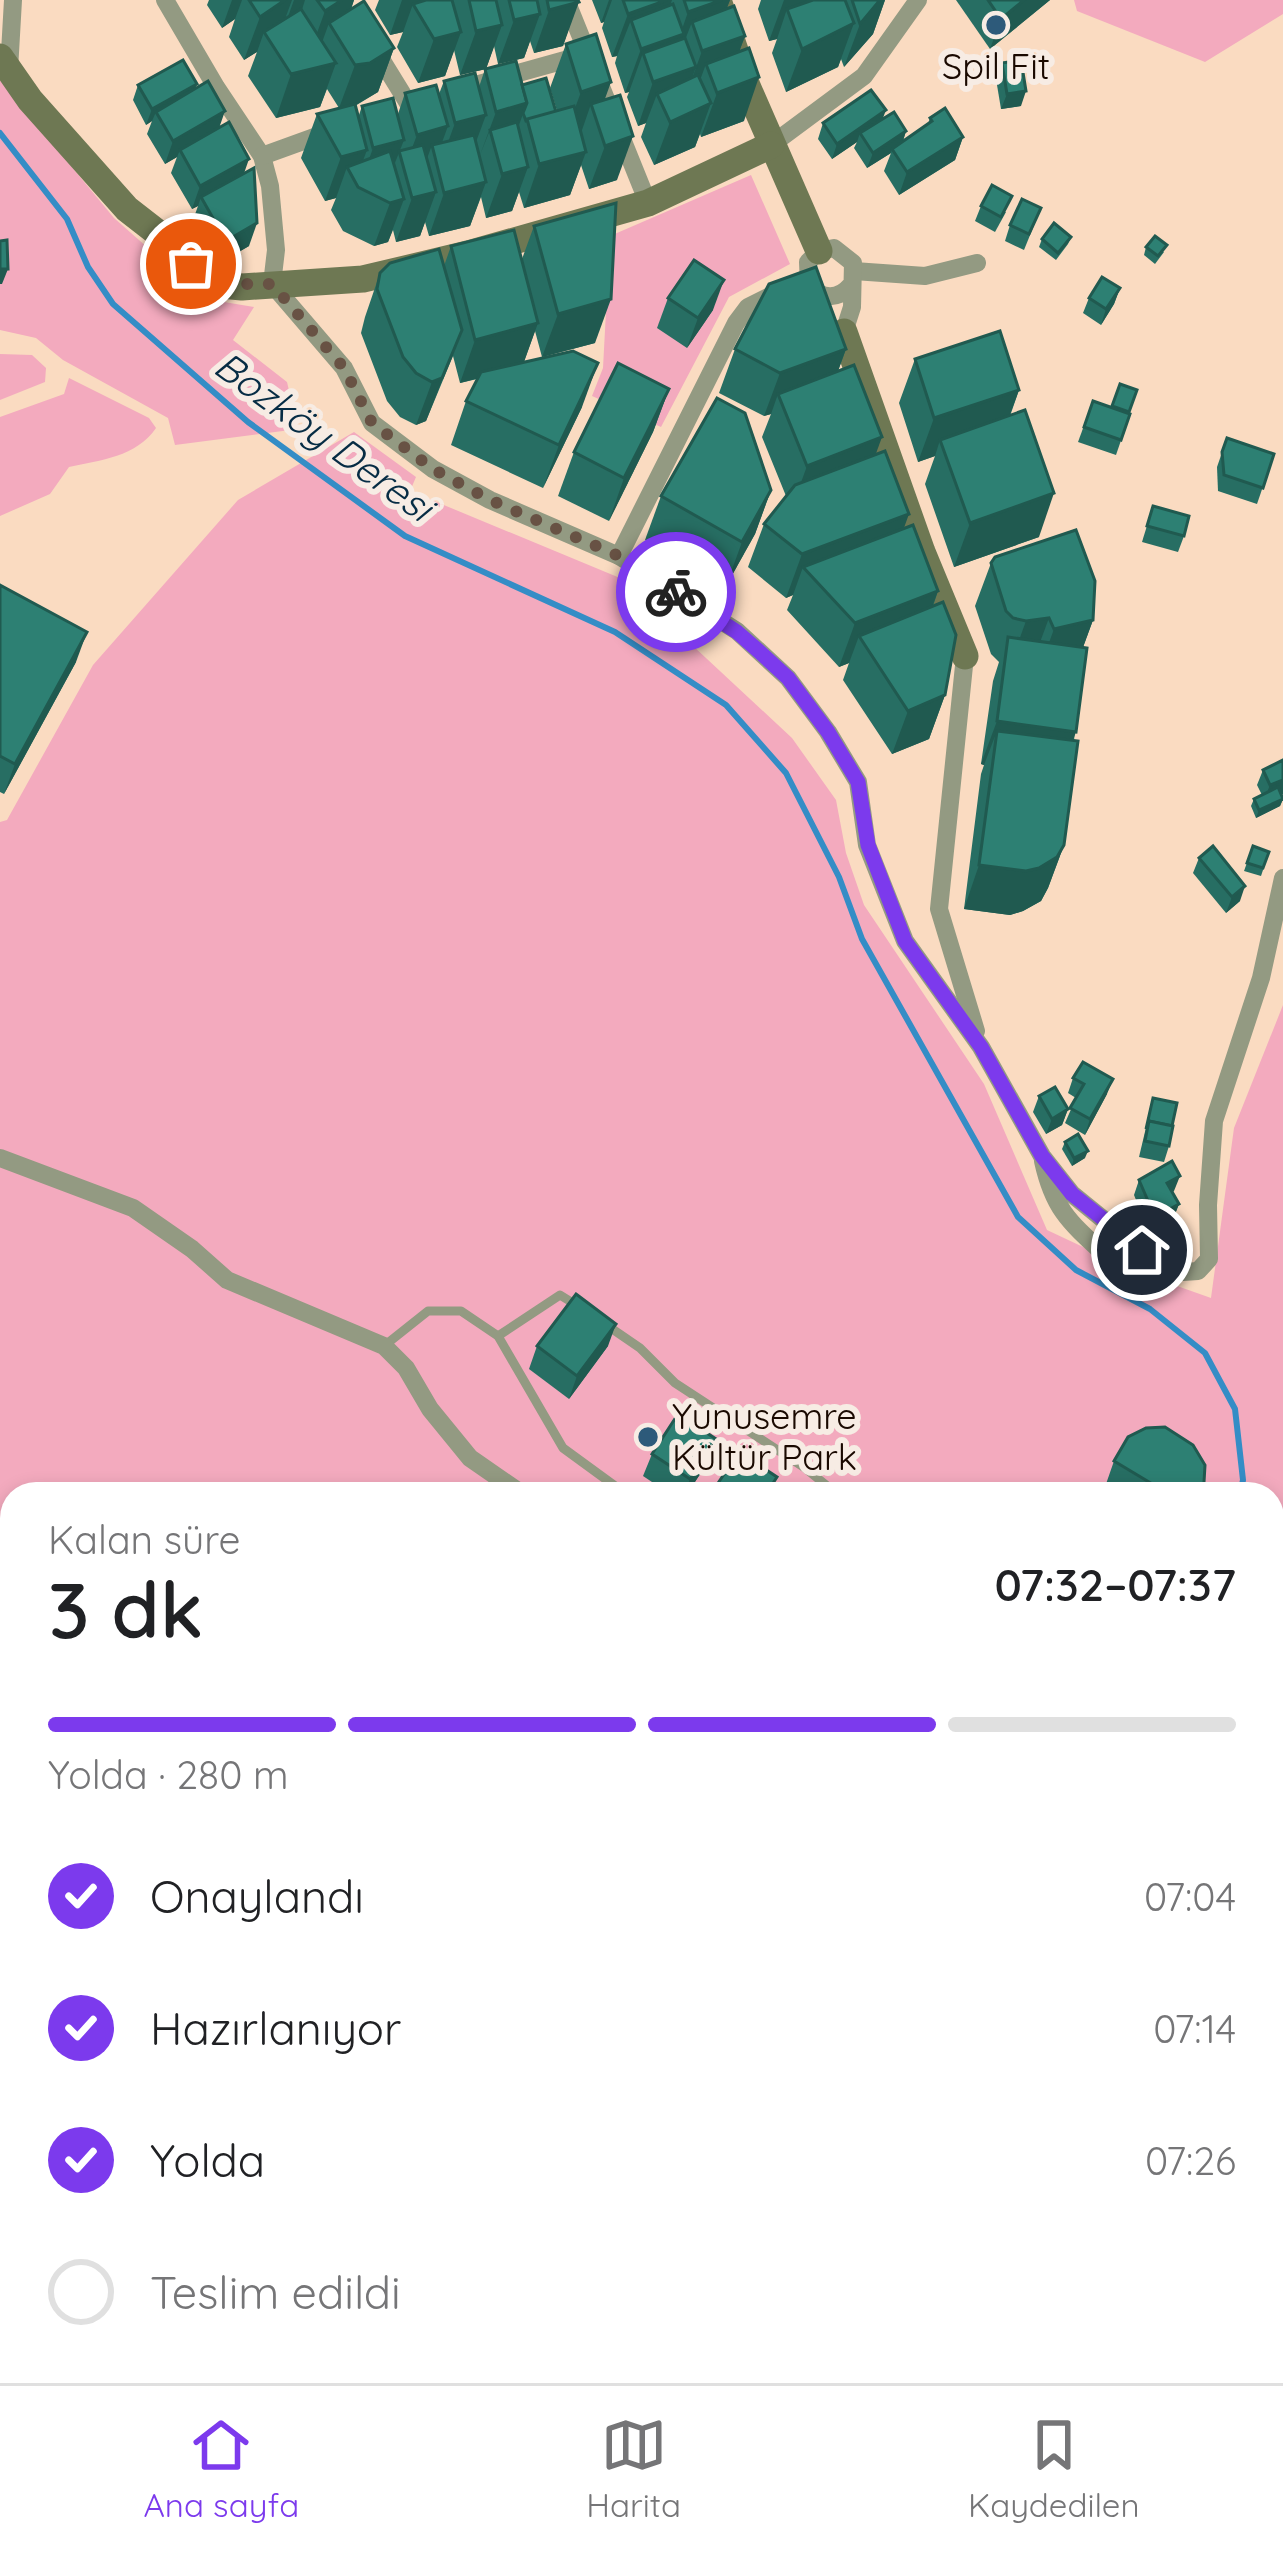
<!DOCTYPE html>
<html lang="tr">
<meta charset="utf-8">
<style>
:root{--surface:#fff;--page:#f6f6f6;--text:#202124;--muted:#757577;--line:#e0e0e0;--accent:#7c3aed}
body{margin:0;font-family:Quicksand,sans-serif;background:var(--page);color:var(--text);height:100vh;display:flex;flex-direction:column;font-size:45px;white-space:nowrap}
*{box-sizing:border-box;margin:0}
p{font-size:39px;color:var(--muted)}
.icon{flex:none;width:66px;height:66px;fill:none;stroke:currentColor;stroke-width:2;stroke-linecap:round;stroke-linejoin:round}
.map{position:relative;flex:1;overflow:hidden}
.panel{position:absolute;left:0px;top:1482px;width:1284px;height:903px;display:flex;flex-direction:column;background:var(--surface);border-radius:36px 36px 0 0;box-shadow:0 6px 18px #0003}
.panel>*{flex:none}
.pin{position:absolute;display:grid;place-items:center;width:102px;height:102px;color:#fff;margin:-51px;border:6px solid #fff;border-radius:50%;box-shadow:0 3px 12px #0007}
.courier{position:absolute;display:grid;place-items:center;width:120px;height:120px;margin:-60px;border:9px solid #7c3aed;border-radius:50%;background:#fff;color:#222;box-shadow:0 3px 15px #0007}
.overview em{font-style:normal;font-weight:600}
.overview div{display:flex;flex-direction:column-reverse}
.overview{display:flex;align-items:center;justify-content:space-between;height:204px;padding:0 48px}
h1{font-size:78px;font-weight:600;line-height:90px}
.bar{display:grid;grid-template-columns:repeat(4,1fr);gap:18px 12px;align-content:center;height:144px;padding:0 48px}
.bar i{height:15px;border-radius:9px;background:var(--line)}
.bar .on{background:var(--accent)}
.bar p{grid-column:span 4}
ol{padding:0 48px;list-style:none}
li{display:flex;align-items:center;gap:36px;height:132px}
li p{margin-inline-start:auto}
li .icon{padding:12px;border-radius:50%;background:var(--accent);color:#fff;stroke-width:4}
li:last-child{color:var(--muted)}
li i{width:66px;height:66px;border:6px solid var(--line);border-radius:50%}
.menu{display:flex;justify-content:space-around;align-items:center;height:168px;border-top:3px solid var(--line);background:var(--surface);font-size:33px;color:var(--muted)}
.menu a{display:grid;justify-items:center;gap:6px}
.menu .on{color:var(--accent)}
.map>svg:first-child{display:block}
.green{fill:#f3aabe;fill-rule:evenodd}
.lines{fill:none;stroke-linecap:round;stroke-linejoin:round}
.stream{stroke:#348dc6;stroke-width:6}
.lane{stroke:#939a82;stroke-width:9}
.street{stroke:#939a82;stroke-width:18}
.secondary{stroke:#6e7853;stroke-width:27}
.wall{fill:#276e63}
.shaded-wall{fill:#205a50}
.building{fill:#2d8073;stroke:#205a50;stroke-width:3}
.done{stroke:#685244;stroke-width:12;stroke-dasharray:0 21.6}
.route{stroke:#7c3aed;stroke-width:15}
.poi-dot{fill:#2d5a7a;stroke:#f7ece4;stroke-width:4.5}
.labels{text-anchor:middle;stroke-width:12;stroke-linejoin:round;paint-order:stroke}
.poi-label{font-size:36px;fill:#1a0900;stroke:#f7ece4}
.water-label{font-size:39px;font-style:italic;fill:#062c44;stroke:#f7ece4}
</style>
<div class="map">
<svg width="1283" height="2383" viewBox="0 0 1283 2383">
<rect width="100%" height="100%" fill="#fadbc1"/>
<g class="green">
<polygon points="1074,0 1283,0 1283,14 1205,62 1077,11"/>
<polygon points="0,80 114,218 206,299 254,307 233,340 287,382 298,429 175,445 168,418 63,360 36,338 0,330"/>
<polygon points="751,175 790,264 729,297 661,427 592,396 603,368 610,236"/>
<polygon points="0,354 32,355 46,368 45,382 0,400"/>
<path d="M 69,378 L 149,418 L 156,428 C 136,457 101,460 69,467 L 50,494 L 0,516 L 0,417 L 64,394 Z"/>
<path d="M 354,432 L 416,477 L 410,491 L 620,578 L 792,738 L 836,800 L 846,853 L 864,905 L 984,1084 L 1047,1230 L 1132,1270 L 1211,1298 L 1234,1128 L 1283,1005 L 1283,2383 L 0,2383 L 0,822 L 7,820 L 93,665 L 238,500 ZM 12,1494 L 1272,1494 L 1272,2373 L 12,2373 Z"/>
</g>
<g class="lines">
<g class="stream">
<polyline points="0,133 67,219 88,267 113,304 248,422 405,536 615,632 726,705 786,773 839,877 862,939 1018,1217 1076,1270 1150,1309 1205,1353 1235,1409 1243,1480 1240,1494"/>
<polyline points="1272,1768 1283,1773"/>
</g>
<g class="lane">
<polyline points="605,1324 640,1348 675,1383 805,1468 837,1494"/>
<polyline points="498,1336 560,1295 581,1308"/>
<polyline points="384,1346 428,1311 461,1311 498,1336 563,1448 626,1494"/>
</g>
<g class="street">
<polyline points="165,0 216,87 262,156 270,186 276,250 272,284 344,368 372,423 433,469 490,500 619,556 737,631 788,678 828,732 858,782 867,845 905,941 981,1047 1042,1156 1072,1194 1141,1250 1183,1272 1198,1271 1209,1259 1208,1205 1214,1121 1261,978 1283,878"/>
<polyline points="566,0 648,203"/>
<polyline points="376,51 408,103"/>
<polyline points="9,70 13,0"/>
<polyline points="454,91 583,55"/>
<polyline points="771,145 864,76 918,0"/>
<polyline points="262,156 331,131"/>
<polyline points="854,271 925,276 977,263"/>
<path d="M 844,332 L 852,307 L 853,263 L 834,248 L 819,251 L 808,262 L 809,286 C 822,299 838,300 850,286"/>
<polyline points="619,556 736,323 748,307 780,291"/>
<polyline points="965,656 939,909 976,1031"/>
<polyline points="0,1158 133,1208 192,1249 227,1280 384,1346 406,1368 430,1409 470,1458 522,1494"/>
<path d="M 1043,1161 C 1053,1207 1068,1221 1102,1252"/>
</g>
<g class="secondary">
<polyline points="718,0 747,86 819,251"/>
<polyline points="0,57 30,100 127,209 172,244 210,284 242,287 363,279 468,254 648,203 771,145"/>
<polyline points="844,332 922,552 965,656"/>
</g>
</g>
<g class="wall">
<polygon points="209,0 354,0 351,9 394,48 378,92 355,106 358,118 362,106 398,114 405,93 439,94 444,81 479,87 485,69 522,85 556,112 557,111 550,88 566,44 604,100 617,180 589,189 581,165 570,195 524,208 519,192 512,211 486,218 481,197 470,226 429,236 425,222 420,236 396,242 393,230 388,242 374,246 343,231 331,210 336,198 325,201 301,158 317,114 339,108 327,89 320,107 276,118 248,76 257,52 244,60 229,37 235,19 222,28 207,5"/>
<polygon points="379,0 578,0 563,46 534,53 530,41 524,58 498,64 494,46 486,69 460,75 454,50 445,76 418,83 397,47 403,32 390,35 375,10"/>
<polygon points="592,0 730,0 726,9 745,36 739,52 744,121 701,137 700,134 695,147 654,165 641,137 646,123 638,126 627,97 629,92 625,93 615,63 617,56 612,57 602,28 604,22 601,23"/>
<polygon points="761,0 885,0 873,34 844,67 841,59 838,67 786,92 772,53 777,39 769,41 758,9"/>
<polygon points="956,0 1050,0 990,49"/>
<polygon points="1002,63 1021,106 1001,109 996,79"/>
<polygon points="138,85 195,89 244,173 249,246 218,264 193,220 198,206 192,209 171,173 177,157 165,164 147,134 152,121 146,125 133,100"/>
<polygon points="883,118 906,131 903,141 928,124 930,118 963,137 955,160 899,195 884,171 891,153 867,168 854,148 857,142 832,159 818,139 823,123"/>
<polygon points="981,206 1006,212 995,232 975,221"/>
<polygon points="1041,208 1024,250 1005,241 1010,225"/>
<polygon points="534,226 595,343 542,357 535,331 524,362 582,407 543,488 451,445 466,401 477,379 460,383 453,356 426,421 416,425 400,417 387,401 361,333 365,317 380,273 444,266 451,246 522,259"/>
<polygon points="1071,237 1068,244 1056,260 1039,247 1042,239"/>
<polygon points="1146,247 1164,252 1155,264 1144,255"/>
<polygon points="1120,288 1114,304 1101,325 1083,313 1089,298"/>
<polygon points="668,298 713,310 687,348 657,328"/>
<polygon points="735,349 846,349 838,371 876,454 903,529 938,591 933,606 945,695 929,739 892,754 843,680 849,663 839,667 787,610 793,595 786,598 748,567 764,524 786,496 762,437 771,414 764,416 719,393"/>
<polygon points="915,359 1019,390 1010,416 1039,537 954,567 925,484 935,456 918,462 899,403"/>
<polygon points="669,389 653,432 609,521 558,496 574,452"/>
<polygon points="1093,401 1130,414 1116,455 1078,442"/>
<polygon points="1227,438 1274,454 1257,504 1218,491 1217,467"/>
<polygon points="771,490 755,534 726,586 645,540 661,496"/>
<polygon points="1153,506 1184,536 1178,552 1142,542"/>
<polygon points="991,563 1093,620 1083,647 1064,845 1048,888 1041,901 1023,911 1010,915 964,909 981,774 984,765 981,764 993,681 999,662 991,654 975,606"/>
<polygon points="0,585 76,662 4,794 0,792"/>
<polygon points="1283,760 1283,794 1281,795 1283,799 1280,806 1256,818 1251,806 1254,799 1262,795 1257,785 1263,770"/>
<polygon points="1253,846 1269,852 1261,876 1244,871"/>
<polygon points="1199,858 1240,901 1226,913 1193,873"/>
<polygon points="1073,1078 1107,1094 1085,1135 1065,1123 1076,1098 1068,1093"/>
<polygon points="1039,1096 1068,1109 1062,1125 1046,1134 1033,1112"/>
<polygon points="1153,1098 1169,1146 1164,1162 1139,1157"/>
<polygon points="1065,1142 1085,1158 1072,1166 1062,1149"/>
<polygon points="1139,1180 1174,1191 1172,1192 1179,1204 1173,1219 1149,1232 1134,1195"/>
<polygon points="537,1346 608,1346 569,1399 529,1369"/>
<polygon points="716,1439 708,1462 687,1494 670,1494 643,1476 652,1454"/>
<polygon points="1114,1461 1199,1494 1123,1494 1106,1484"/>
</g>
<g class="shaded-wall">
<polygon points="232,0 242,0 235,19 222,28"/>
<polygon points="285,0 292,0 278,38 264,32 257,52 244,60 260,17"/>
<polygon points="294,0 305,0 300,16 285,25"/>
<polygon points="342,0 354,0 343,33 329,23 320,48 309,55 325,11"/>
<polygon points="402,0 444,0 413,4 403,32 390,35"/>
<polygon points="609,0 612,0 604,22 601,23"/>
<polygon points="666,0 672,0 667,14 631,20 617,56 612,57 628,14"/>
<polygon points="722,0 730,0 715,40 692,22 680,53 696,67 680,111 657,94 646,123 638,126 653,82 643,53 629,92 625,93 641,49 680,35 688,12"/>
<polygon points="784,0 827,0 787,9 777,39 769,41"/>
<polygon points="880,0 885,0 873,34 844,67 860,24"/>
<polygon points="1024,0 1050,0 990,49 1001,19"/>
<polygon points="579,2 563,46 534,53 549,10"/>
<polygon points="540,14 524,58 498,64 514,20"/>
<polygon points="854,23 838,67 786,92 802,49"/>
<polygon points="502,25 486,69 460,75 476,31"/>
<polygon points="461,32 445,76 418,83 434,39"/>
<polygon points="745,36 729,79 706,64 696,91 686,95 702,51"/>
<polygon points="394,48 378,92 354,106 339,108 355,65"/>
<polygon points="336,63 320,107 276,118 291,74"/>
<polygon points="759,77 744,121 701,137 717,93"/>
<polygon points="611,82 597,121 591,104 582,130 565,135 581,92"/>
<polygon points="197,84 191,99 156,112 152,121 146,125 152,109"/>
<polygon points="1026,91 1021,106 1001,109 1007,94"/>
<polygon points="527,103 511,147 490,130 480,155 496,112"/>
<polygon points="711,103 695,147 654,165 670,122"/>
<polygon points="886,110 880,126 860,133 857,142 832,159 837,144"/>
<polygon points="225,111 217,134 180,150 177,157 165,164 173,141"/>
<polygon points="486,115 470,158 439,167 455,123"/>
<polygon points="448,126 436,159 432,145 422,172 404,169 417,135"/>
<polygon points="906,131 901,147 892,149 891,153 867,168 873,153"/>
<polygon points="633,136 617,180 589,189 605,146"/>
<polygon points="963,137 955,160 899,195 907,172"/>
<polygon points="404,140 387,183 359,188 373,148"/>
<polygon points="367,150 355,182 347,167 336,198 325,201 341,157"/>
<polygon points="586,152 570,195 524,208 539,164"/>
<polygon points="249,159 241,182 201,197 198,206 192,209 200,186"/>
<polygon points="528,167 512,211 486,218 502,174"/>
<polygon points="486,182 470,226 429,236 444,193"/>
<polygon points="436,192 420,236 396,242 412,198"/>
<polygon points="404,199 388,242 374,246 390,203"/>
<polygon points="257,223 249,246 218,264 226,241"/>
<polygon points="0,269 8,269 2,284 0,284"/>
<polygon points="724,280 713,310 687,348 698,318"/>
<polygon points="1120,288 1114,304 1101,325 1106,309"/>
<polygon points="611,299 595,343 542,357 558,314"/>
<polygon points="538,323 522,367 460,383 475,340"/>
<polygon points="462,330 426,421 416,425 432,382"/>
<polygon points="846,349 830,393 778,394 771,414 764,416 780,373"/>
<polygon points="598,363 582,407 543,488 559,445"/>
<polygon points="669,389 653,432 609,521 624,478"/>
<polygon points="1019,390 1003,433 940,440 935,456 918,462 934,418"/>
<polygon points="882,437 866,481 791,510 807,466"/>
<polygon points="771,490 755,534 726,586 742,542"/>
<polygon points="1054,493 1039,537 954,567 970,523"/>
<polygon points="909,514 893,558 803,567 793,595 786,598 802,554"/>
<polygon points="938,591 922,635 859,636 849,663 839,667 855,623"/>
<polygon points="1049,618 1033,661 1010,665 1026,621"/>
<polygon points="1093,620 1077,664 1038,673 1054,629"/>
<polygon points="87,632 76,662 4,794 15,764"/>
<polygon points="945,695 929,739 892,754 908,711"/>
<polygon points="997,721 1076,732 1060,775 997,731 984,765 981,764"/>
<polygon points="1283,780 1283,794 1264,800 1270,785"/>
<polygon points="1283,799 1280,806 1256,818 1259,810"/>
<polygon points="1064,845 1048,888 1041,901 1023,911 1010,915 964,909 979,865"/>
<polygon points="1245,886 1240,901 1226,913 1232,897"/>
<polygon points="1113,1079 1107,1094 1085,1135 1090,1119"/>
<polygon points="1068,1109 1062,1125 1046,1134 1052,1119"/>
<polygon points="1088,1151 1085,1158 1072,1166 1074,1158"/>
<polygon points="1180,1176 1174,1191 1161,1198 1167,1183"/>
<polygon points="1179,1204 1173,1219 1149,1232 1155,1217"/>
<polygon points="616,1324 608,1346 569,1399 577,1376"/>
<polygon points="716,1439 708,1462 687,1494 684,1494 690,1479"/>
</g>
<g class="building">
<polygon points="249,0 285,0 260,17"/>
<polygon points="317,0 342,0 325,11"/>
<polygon points="426,0 452,0 461,32 434,39 413,4"/>
<polygon points="469,0 496,0 502,25 476,31"/>
<polygon points="509,0 537,0 540,14 514,20"/>
<polygon points="547,0 578,0 579,2 549,10"/>
<polygon points="623,0 667,0 628,14"/>
<polygon points="684,0 722,0 688,12"/>
<polygon points="813,0 845,0 854,23 802,49 787,9"/>
<polygon points="852,0 880,0 860,24"/>
<polygon points="988,0 1024,0 1001,19"/>
<polygon points="364,1 394,48 370,63 355,65 329,23"/>
<polygon points="673,4 684,34 641,49 631,20"/>
<polygon points="734,6 745,36 702,51 692,22"/>
<polygon points="301,9 336,63 291,74 264,32"/>
<polygon points="596,34 611,82 581,92 566,44"/>
<polygon points="685,38 696,67 653,82 643,53"/>
<polygon points="749,48 759,77 717,93 706,64"/>
<polygon points="183,60 197,84 152,109 138,85"/>
<polygon points="1021,60 1026,91 1007,94 1002,63"/>
<polygon points="516,61 527,103 496,112 485,69"/>
<polygon points="475,73 486,115 455,123 444,81"/>
<polygon points="698,75 711,103 670,122 657,94"/>
<polygon points="546,78 556,112 526,121 523,113 527,103 522,85"/>
<polygon points="208,81 225,111 173,141 156,112"/>
<polygon points="436,85 448,126 417,135 405,93"/>
<polygon points="871,90 886,110 837,144 823,123"/>
<polygon points="620,95 633,136 605,146 591,104"/>
<polygon points="393,98 404,140 373,148 362,106"/>
<polygon points="355,104 367,150 341,157 317,114"/>
<polygon points="574,106 586,152 539,164 527,119"/>
<polygon points="945,108 963,137 907,172 892,149 932,121 930,118"/>
<polygon points="894,112 906,131 873,153 860,133"/>
<polygon points="229,122 249,159 200,186 180,150"/>
<polygon points="517,122 528,167 502,174 490,130"/>
<polygon points="474,135 486,182 444,193 432,145"/>
<polygon points="423,145 436,192 412,198 399,151"/>
<polygon points="390,151 404,199 390,203 358,187 347,167"/>
<polygon points="254,168 257,223 226,241 201,197"/>
<polygon points="992,185 1012,196 1001,217 981,206"/>
<polygon points="1022,199 1041,208 1029,234 1010,225"/>
<polygon points="616,203 611,299 558,314 534,226"/>
<polygon points="1054,223 1071,237 1058,253 1042,239"/>
<polygon points="514,230 538,323 475,340 451,246"/>
<polygon points="1155,236 1167,245 1158,256 1146,247"/>
<polygon points="7,240 8,269 0,269 0,241"/>
<polygon points="439,249 462,330 442,378 432,382 416,373 403,357 377,289 380,273 390,263"/>
<polygon points="694,260 724,280 698,318 668,298"/>
<polygon points="816,267 846,349 780,373 735,349 769,284"/>
<polygon points="1102,277 1120,288 1106,309 1089,298"/>
<polygon points="1000,331 1019,390 934,418 915,359"/>
<polygon points="573,351 598,363 559,445 466,401 481,372"/>
<polygon points="618,363 669,389 624,478 574,452"/>
<polygon points="854,365 882,437 807,466 778,394"/>
<polygon points="1120,384 1137,390 1129,412 1112,406"/>
<polygon points="717,398 745,413 771,490 742,542 661,496"/>
<polygon points="1093,401 1130,414 1121,440 1084,427"/>
<polygon points="1025,410 1054,493 970,523 940,440"/>
<polygon points="1227,438 1274,454 1263,488 1224,475 1222,452"/>
<polygon points="885,451 909,514 802,554 764,524 795,485"/>
<polygon points="1153,506 1189,516 1184,536 1147,526"/>
<polygon points="913,525 938,591 855,623 803,567"/>
<polygon points="1076,530 1095,581 1093,620 1054,629 1049,618 1026,621 1013,618 1006,611 991,563 995,557"/>
<polygon points="0,585 87,632 15,764 0,756"/>
<polygon points="943,602 956,635 945,695 908,711 859,636"/>
<polygon points="1008,637 1087,648 1076,732 997,721"/>
<polygon points="997,731 1078,741 1064,845 1057,857 1039,868 1026,871 979,865"/>
<polygon points="1283,760 1283,780 1270,785 1263,770"/>
<polygon points="1278,787 1283,799 1259,810 1254,799"/>
<polygon points="1213,846 1245,886 1232,897 1199,858"/>
<polygon points="1253,846 1269,852 1263,868 1247,863"/>
<polygon points="1083,1062 1113,1079 1090,1119 1070,1108 1084,1084 1073,1078"/>
<polygon points="1055,1087 1068,1109 1052,1119 1039,1096"/>
<polygon points="1153,1098 1177,1103 1172,1126 1149,1121 1146,1129"/>
<polygon points="1149,1121 1173,1126 1169,1146 1145,1141"/>
<polygon points="1078,1134 1088,1151 1074,1158 1065,1142"/>
<polygon points="1172,1161 1180,1176 1167,1183 1179,1204 1155,1217 1139,1180"/>
<polygon points="576,1294 616,1324 577,1376 537,1346"/>
<polygon points="678,1414 716,1439 690,1479 652,1454"/>
<polygon points="1165,1427 1193,1445 1205,1465 1204,1482 1198,1494 1169,1494 1114,1461 1128,1437 1146,1428"/>
<polygon points="739,1452 777,1477 766,1494 715,1494 712,1492"/>
</g>
<g class="lines">
<polyline class="done" points="191,264 210,284 272,284 344,368 372,423 433,469 490,500 619,556 676,592"/>
<polyline class="route" points="676,592 737,632 763,655 788,678 828,732 858,782 868,845 905,941 981,1047 1042,1156 1072,1194 1142,1250"/>
</g>
<g class="poi-dot">
<circle cx="996" cy="25" r="12"/>
<circle cx="648" cy="1437" r="12"/>
</g>
<g class="labels">
<g class="poi-label">
<text x="996" y="79">Spil Fit</text>
<text x="672" y="1429" text-anchor="start">Yunusemre<tspan x="672" dy="41">Kültür Park</tspan></text>
</g>
<g class="water-label">
<text transform="translate(324 436) rotate(36)" y="14">Bozköy Deresi</text>
</g>
</g>
</svg>
<div class="pin" style="left:191px;top:264px;background:#ea580c"><svg class="icon" aria-label="bag" viewBox="0 0 24 24"><path d="M5 8h14l-1 12H6zM9 8a3 3 0 0 1 6 0"/></svg></div>
<div class="pin" style="left:1142px;top:1250px;background:#1f2937"><svg class="icon" aria-label="home" viewBox="0 0 24 24"><path d="M3 11l9-7 9 7M6 9v11h12V9"/></svg></div>
<div class="courier" style="left:676px;top:592px"><svg class="icon" aria-label="bike" viewBox="0 0 24 24"><circle cx="6" cy="16" r="4"/><circle cx="18" cy="16" r="4"/><path d="M6 16l4-8h5l3 8M10 8l3 8H6M13 5h3"/></svg></div>
<section class="panel">
<div class="overview"><div><h1>3 dk</h1><p>Kalan süre</p></div><em>07:32–07:37</em></div>
<div class="bar"><i class="on"></i><i class="on"></i><i class="on"></i><i></i><p>Yolda · 280 m</p></div>
<ol>
<li><svg class="icon" aria-label="check" viewBox="0 0 24 24"><path d="M5 12l5 5 9-10"/></svg>Onaylandı<p>07:04</p></li>
<li><svg class="icon" aria-label="check" viewBox="0 0 24 24"><path d="M5 12l5 5 9-10"/></svg>Hazırlanıyor<p>07:14</p></li>
<li><svg class="icon" aria-label="check" viewBox="0 0 24 24"><path d="M5 12l5 5 9-10"/></svg>Yolda<p>07:26</p></li>
<li><i></i>Teslim edildi</li>
</ol>
</section>
</div>
<nav class="menu">
<a class="on"><svg class="icon" aria-label="home" viewBox="0 0 24 24"><path d="M3 11l9-7 9 7M6 9v11h12V9"/></svg>Ana sayfa</a>
<a><svg class="icon" aria-label="map" viewBox="0 0 24 24"><path d="M3 6l6-2 6 2 6-2v14l-6 2-6-2-6 2zM9 4v14M15 6v14"/></svg>Harita</a>
<a><svg class="icon" aria-label="saved" viewBox="0 0 24 24"><path d="M7 4h10v16l-5-4-5 4z"/></svg>Kaydedilen</a>
</nav>
